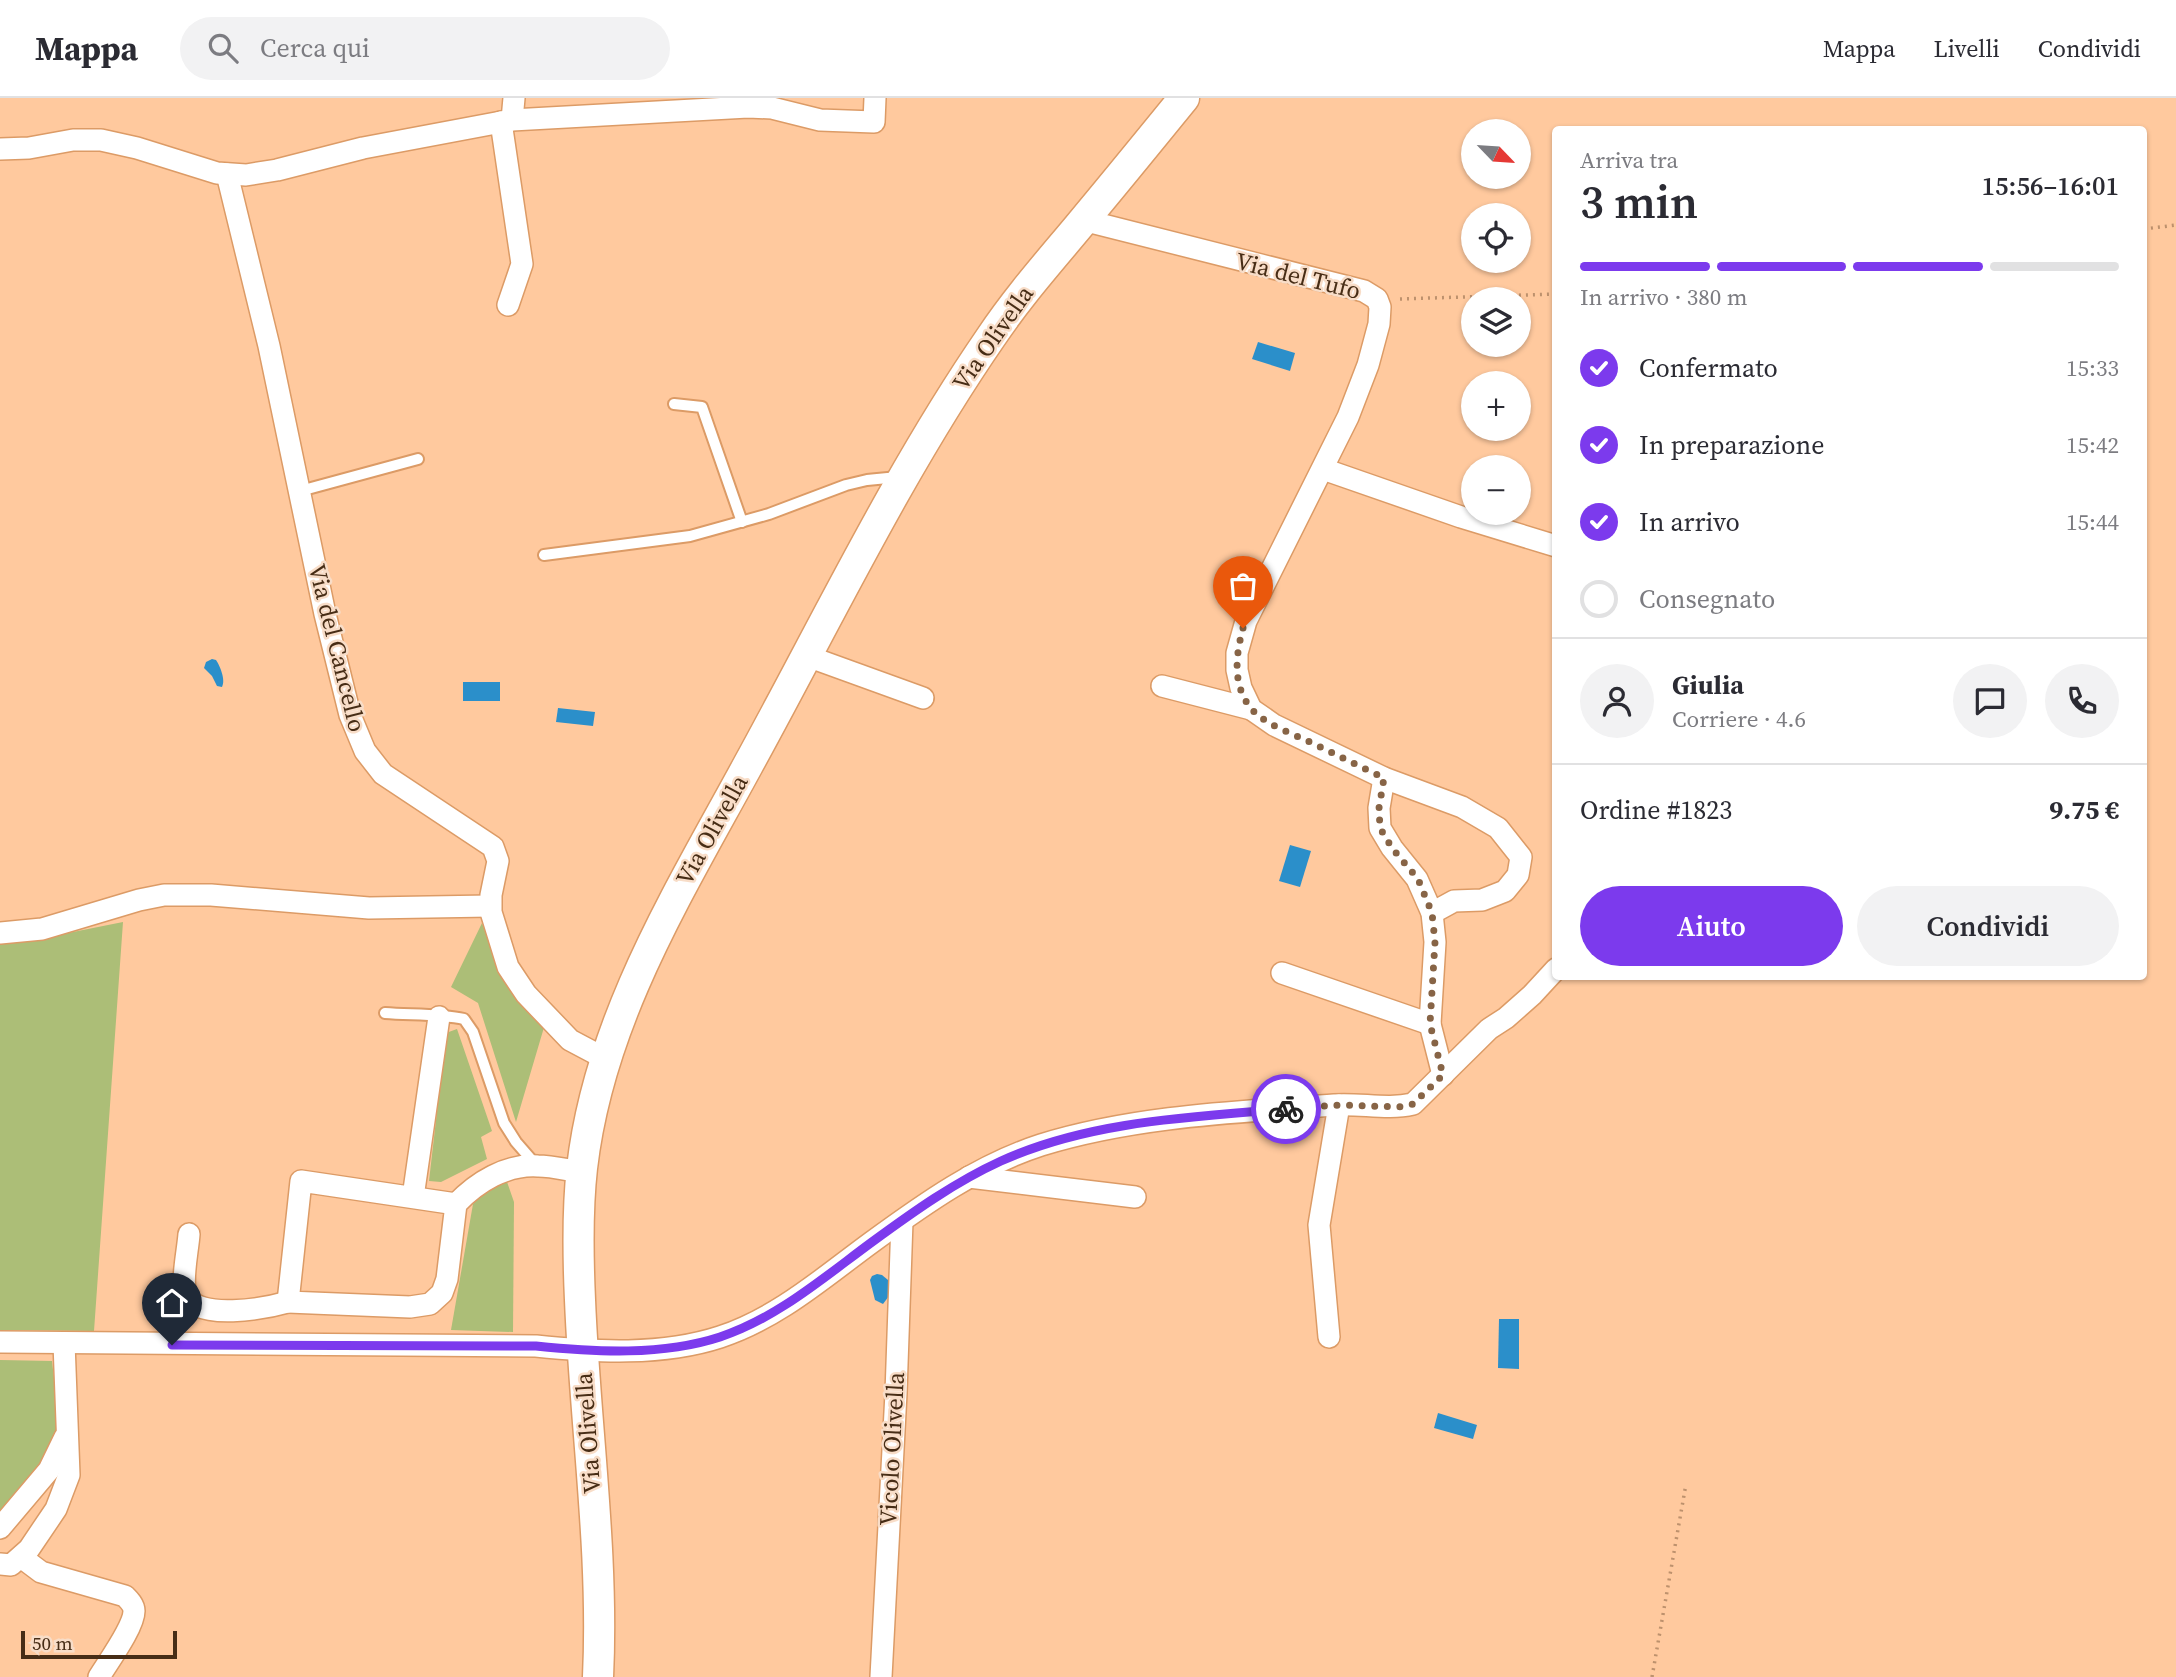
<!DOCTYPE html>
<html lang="it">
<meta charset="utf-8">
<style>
:root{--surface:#fff;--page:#f2f2f3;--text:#2b2b33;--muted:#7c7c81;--line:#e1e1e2;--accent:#7c3aed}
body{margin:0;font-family:"Source Serif 4",serif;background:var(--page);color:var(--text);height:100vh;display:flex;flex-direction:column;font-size:26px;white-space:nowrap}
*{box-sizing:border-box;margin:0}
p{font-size:23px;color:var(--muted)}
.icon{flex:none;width:38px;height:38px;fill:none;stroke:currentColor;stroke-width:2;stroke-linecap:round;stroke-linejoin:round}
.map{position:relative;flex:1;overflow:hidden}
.panel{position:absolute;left:1552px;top:28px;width:595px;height:854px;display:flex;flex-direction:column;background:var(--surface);border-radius:7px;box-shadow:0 2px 5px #0004}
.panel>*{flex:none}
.needle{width:46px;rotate:115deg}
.controls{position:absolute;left:1461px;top:21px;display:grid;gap:14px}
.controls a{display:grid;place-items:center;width:70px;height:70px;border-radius:50%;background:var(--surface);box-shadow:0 2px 5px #0004;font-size:35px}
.scale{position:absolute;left:21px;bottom:18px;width:156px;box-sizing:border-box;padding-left:7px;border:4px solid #472d16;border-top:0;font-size:19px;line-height:24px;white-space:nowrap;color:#472d16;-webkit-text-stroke:5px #f8ddc8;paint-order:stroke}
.pin{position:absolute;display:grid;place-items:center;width:60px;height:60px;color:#fff;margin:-72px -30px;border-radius:50% 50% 50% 0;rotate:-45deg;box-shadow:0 0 7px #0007}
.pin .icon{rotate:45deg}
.courier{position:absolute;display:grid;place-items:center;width:70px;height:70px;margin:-35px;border:5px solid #7c3aed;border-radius:50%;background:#fff;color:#222;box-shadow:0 2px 9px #0007}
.overview em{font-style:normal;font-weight:600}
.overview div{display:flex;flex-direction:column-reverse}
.overview{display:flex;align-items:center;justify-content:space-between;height:119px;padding:0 28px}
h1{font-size:46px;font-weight:600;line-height:52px}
.bar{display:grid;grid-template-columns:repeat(4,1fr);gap:10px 7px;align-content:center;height:84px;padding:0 28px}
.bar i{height:9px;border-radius:5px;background:var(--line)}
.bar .selected{background:var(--accent)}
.bar p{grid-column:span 4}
.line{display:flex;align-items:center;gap:18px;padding:0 28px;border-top:2px solid var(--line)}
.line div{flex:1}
.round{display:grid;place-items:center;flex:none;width:74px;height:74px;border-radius:37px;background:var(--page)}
ol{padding:0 28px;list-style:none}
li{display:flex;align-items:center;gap:21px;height:77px}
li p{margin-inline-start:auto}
li .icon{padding:7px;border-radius:50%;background:var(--accent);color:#fff;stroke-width:4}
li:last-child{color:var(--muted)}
li i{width:38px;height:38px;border:4px solid var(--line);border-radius:50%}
.cta{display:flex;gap:14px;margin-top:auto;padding:14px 28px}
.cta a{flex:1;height:80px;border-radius:42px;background:var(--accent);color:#fff;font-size:28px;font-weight:600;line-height:80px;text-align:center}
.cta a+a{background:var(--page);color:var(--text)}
header{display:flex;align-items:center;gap:42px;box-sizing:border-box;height:98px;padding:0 35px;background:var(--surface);border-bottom:2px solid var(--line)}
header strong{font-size:33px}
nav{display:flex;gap:38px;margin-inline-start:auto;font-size:24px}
.search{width:490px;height:63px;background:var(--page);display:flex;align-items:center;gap:18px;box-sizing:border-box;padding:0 24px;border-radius:38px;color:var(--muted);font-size:26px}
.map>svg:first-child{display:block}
.green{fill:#acbe77}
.water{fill:#2b8fca}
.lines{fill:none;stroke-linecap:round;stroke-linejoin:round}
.service-casing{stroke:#dc9b66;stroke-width:14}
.minor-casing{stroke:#dc9b66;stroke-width:24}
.secondary-casing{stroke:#dc9b66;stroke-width:33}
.path{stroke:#bd916d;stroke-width:3.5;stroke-dasharray:2 5;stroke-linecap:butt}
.service{stroke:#fff;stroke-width:10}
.minor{stroke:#fff;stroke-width:21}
.secondary{stroke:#fff;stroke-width:30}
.done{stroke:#876446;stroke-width:7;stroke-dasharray:0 12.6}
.route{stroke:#7c3aed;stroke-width:9}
.labels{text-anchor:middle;stroke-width:5;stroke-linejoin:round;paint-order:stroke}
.street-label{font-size:24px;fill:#472d16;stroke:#f8ddc8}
</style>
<header>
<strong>Mappa</strong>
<div class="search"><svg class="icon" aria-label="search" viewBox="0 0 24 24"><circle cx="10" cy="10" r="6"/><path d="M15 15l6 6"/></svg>Cerca qui</div>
<nav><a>Mappa</a><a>Livelli</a><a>Condividi</a></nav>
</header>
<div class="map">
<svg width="2176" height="1579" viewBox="0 0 2176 1579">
<rect width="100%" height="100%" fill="#ffc99e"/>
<g class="green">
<polygon points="123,824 94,1233 0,1232 0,842 38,841"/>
<polygon points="482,825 504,883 545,926 516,1024 478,905 451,889"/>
<polygon points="457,931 492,1033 481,1039 487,1061 441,1084 429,1083 446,935"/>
<polygon points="506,1081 514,1104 513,1234 451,1232 473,1106 484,1093"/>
<path d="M 0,1262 L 52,1263 C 55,1292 63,1323 53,1351 L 0,1425 Z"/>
</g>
<g class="water">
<polygon points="1258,244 1295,255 1290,273 1252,261"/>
<path d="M 212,561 L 216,562 C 220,568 226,582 222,589 L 217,588 L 212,578 L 204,570 L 206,564 Z"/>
<rect x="463" y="584" width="37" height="19"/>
<polygon points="558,610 595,614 593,628 556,624"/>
<polygon points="1290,747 1311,753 1300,789 1279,783"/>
<polygon points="877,1176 882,1177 888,1182 889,1198 883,1206 875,1202 870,1182 872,1178"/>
<polygon points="1499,1221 1519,1221 1519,1271 1498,1270"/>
<polygon points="1438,1315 1477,1327 1473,1341 1434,1330"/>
</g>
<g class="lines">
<g class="service-casing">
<g id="service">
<polyline points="674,306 702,309 742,424"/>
<polyline points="300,393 418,361"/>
<polyline points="544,457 690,438 769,416 846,387 867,382 898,379"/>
<path d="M 385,915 C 410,917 440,916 464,921 L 473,934 L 504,1025 L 516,1044 L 536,1067"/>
</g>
</g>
<g class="minor-casing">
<g id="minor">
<polyline points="512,22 514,0"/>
<polyline points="501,24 522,166 508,207"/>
<polyline points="0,51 29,50 73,42 101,42 137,50 217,75 246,77 277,72 363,50 512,22 748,9 772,10 820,22 874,24 875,0"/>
<polyline points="227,76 269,248 325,516 350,617 365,653 383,676 493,749 498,763 491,797 491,814 508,869 526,896 570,942 604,960"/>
<polyline points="1083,122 1364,193 1377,201 1380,209 1379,226 1368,267 1348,319 1246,523 1237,555 1237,572 1241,590 1251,611 1274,627 1384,680 1462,709 1498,730 1521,759 1518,777 1505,793 1482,802 1454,803 1432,815"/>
<polyline points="1323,371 1461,419 1556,448"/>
<polyline points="807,558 923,600"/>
<polyline points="1162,588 1251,611"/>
<polyline points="1384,680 1379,710 1380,730 1392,750 1417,781 1432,815 1435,844 1430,926 1443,977"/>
<polyline points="0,835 42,831 139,802 164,797 211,797 369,810 490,808"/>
<polyline points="1282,875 1430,926"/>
<polyline points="969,1079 1135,1099"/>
<polyline points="413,1099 439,919"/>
<path d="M 456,1106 L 447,1181 L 442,1195 L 430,1206 L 410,1209 L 288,1204 L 301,1083 L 456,1106 C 477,1084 506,1066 538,1068 C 552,1068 567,1072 581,1074"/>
<path d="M 189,1136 C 188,1152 181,1182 186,1196 C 196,1224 267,1210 288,1204"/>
<polyline points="1329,1239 1319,1127 1339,1007"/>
<path d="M 0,1244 L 536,1248 C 595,1254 662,1258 720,1239 C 778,1220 824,1179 872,1144 C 924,1106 979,1067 1041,1047 C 1135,1018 1237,1014 1334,1007 C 1361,1005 1387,1012 1413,1006 L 1489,931 L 1506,920 L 1532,897 L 1556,871"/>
<polyline points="0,1430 49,1372 65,1339"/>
<path d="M 21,1459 L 41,1474 L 125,1498 C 129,1502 134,1507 134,1513 C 134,1529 108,1564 99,1579"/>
<polyline points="0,1466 11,1467 29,1451 56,1411 69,1377 64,1245"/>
<polyline points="881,1579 896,1295 902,1123"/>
</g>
</g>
<g class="secondary-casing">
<path id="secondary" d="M 598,1579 C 604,1454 585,1327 580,1202 C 578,1158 577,1114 582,1070 C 599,922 678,796 748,667 C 827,523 898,374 991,239 C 1017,200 1048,165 1078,129 C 1114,86 1149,43 1184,0"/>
</g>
<g class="path">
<polyline points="2144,131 2176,127"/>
<polyline points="1400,201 1556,196"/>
<polyline points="1652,1579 1686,1386"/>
</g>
<use href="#service" class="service"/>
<use href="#minor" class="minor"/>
<use href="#secondary" class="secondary"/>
</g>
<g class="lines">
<path class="done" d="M 1243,530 C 1236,556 1232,586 1250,609 C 1263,626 1291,635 1310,644 C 1335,656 1359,668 1384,680 L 1379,710 L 1380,730 L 1392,750 L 1418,781 L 1432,815 L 1435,844 L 1430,926 L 1443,977 L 1413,1006 L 1399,1009 L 1339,1007 L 1286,1011"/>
<path class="route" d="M 172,1247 L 536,1248 C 595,1254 662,1258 720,1239 C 777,1220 823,1180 872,1144 C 913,1114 955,1084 1001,1063 C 1089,1023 1191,1019 1286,1011"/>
</g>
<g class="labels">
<g class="street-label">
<text transform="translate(1298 178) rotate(14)" y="8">Via del Tufo</text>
<text transform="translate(993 240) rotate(-55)" y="8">Via Olivella</text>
<text transform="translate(337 550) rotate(76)" y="8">Via del Cancello</text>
<text transform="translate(712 732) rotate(-61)" y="8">Via Olivella</text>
<text transform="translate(588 1335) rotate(-94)" y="8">Via Olivella</text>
<text transform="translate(892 1351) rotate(-87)" y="8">Vicolo Olivella</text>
</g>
</g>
</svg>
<div class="controls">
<a><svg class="needle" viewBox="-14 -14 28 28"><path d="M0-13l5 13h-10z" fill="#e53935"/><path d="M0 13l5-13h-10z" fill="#7c7c81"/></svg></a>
<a><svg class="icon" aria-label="locate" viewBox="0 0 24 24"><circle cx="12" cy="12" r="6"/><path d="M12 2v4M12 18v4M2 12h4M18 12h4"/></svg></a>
<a><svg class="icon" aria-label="layers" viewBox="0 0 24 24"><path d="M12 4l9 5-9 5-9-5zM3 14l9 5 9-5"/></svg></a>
<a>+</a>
<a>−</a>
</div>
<div class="scale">50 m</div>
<div class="pin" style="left:1243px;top:530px;background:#ea580c"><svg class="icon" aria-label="bag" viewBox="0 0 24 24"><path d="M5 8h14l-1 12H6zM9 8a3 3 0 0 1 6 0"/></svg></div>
<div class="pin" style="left:172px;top:1247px;background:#1f2937"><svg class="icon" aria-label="home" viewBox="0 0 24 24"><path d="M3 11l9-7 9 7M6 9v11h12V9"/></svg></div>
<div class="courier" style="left:1286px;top:1011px"><svg class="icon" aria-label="bike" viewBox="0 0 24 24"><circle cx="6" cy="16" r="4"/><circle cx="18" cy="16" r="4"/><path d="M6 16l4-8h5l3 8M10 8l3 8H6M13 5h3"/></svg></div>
<section class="panel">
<div class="overview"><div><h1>3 min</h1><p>Arriva tra</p></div><em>15:56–16:01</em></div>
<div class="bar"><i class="selected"></i><i class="selected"></i><i class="selected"></i><i></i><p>In arrivo · 380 m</p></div>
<ol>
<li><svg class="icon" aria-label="check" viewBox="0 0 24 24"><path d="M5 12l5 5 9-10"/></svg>Confermato<p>15:33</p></li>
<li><svg class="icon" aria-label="check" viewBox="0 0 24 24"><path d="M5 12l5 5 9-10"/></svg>In preparazione<p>15:42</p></li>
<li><svg class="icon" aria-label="check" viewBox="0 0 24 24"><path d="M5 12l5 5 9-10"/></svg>In arrivo<p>15:44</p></li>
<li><i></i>Consegnato</li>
</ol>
<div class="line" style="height:126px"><a class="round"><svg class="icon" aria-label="person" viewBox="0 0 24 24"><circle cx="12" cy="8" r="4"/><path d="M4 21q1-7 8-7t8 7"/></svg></a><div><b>Giulia</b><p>Corriere · 4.6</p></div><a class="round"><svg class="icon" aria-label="chat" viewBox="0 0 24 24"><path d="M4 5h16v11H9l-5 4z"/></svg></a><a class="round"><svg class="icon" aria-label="phone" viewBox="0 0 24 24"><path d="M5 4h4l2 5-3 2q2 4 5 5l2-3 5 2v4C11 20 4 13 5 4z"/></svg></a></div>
<div class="line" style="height:91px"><div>Ordine #1823</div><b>9.75 €</b></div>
<div class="cta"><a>Aiuto</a><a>Condividi</a></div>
</section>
</div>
